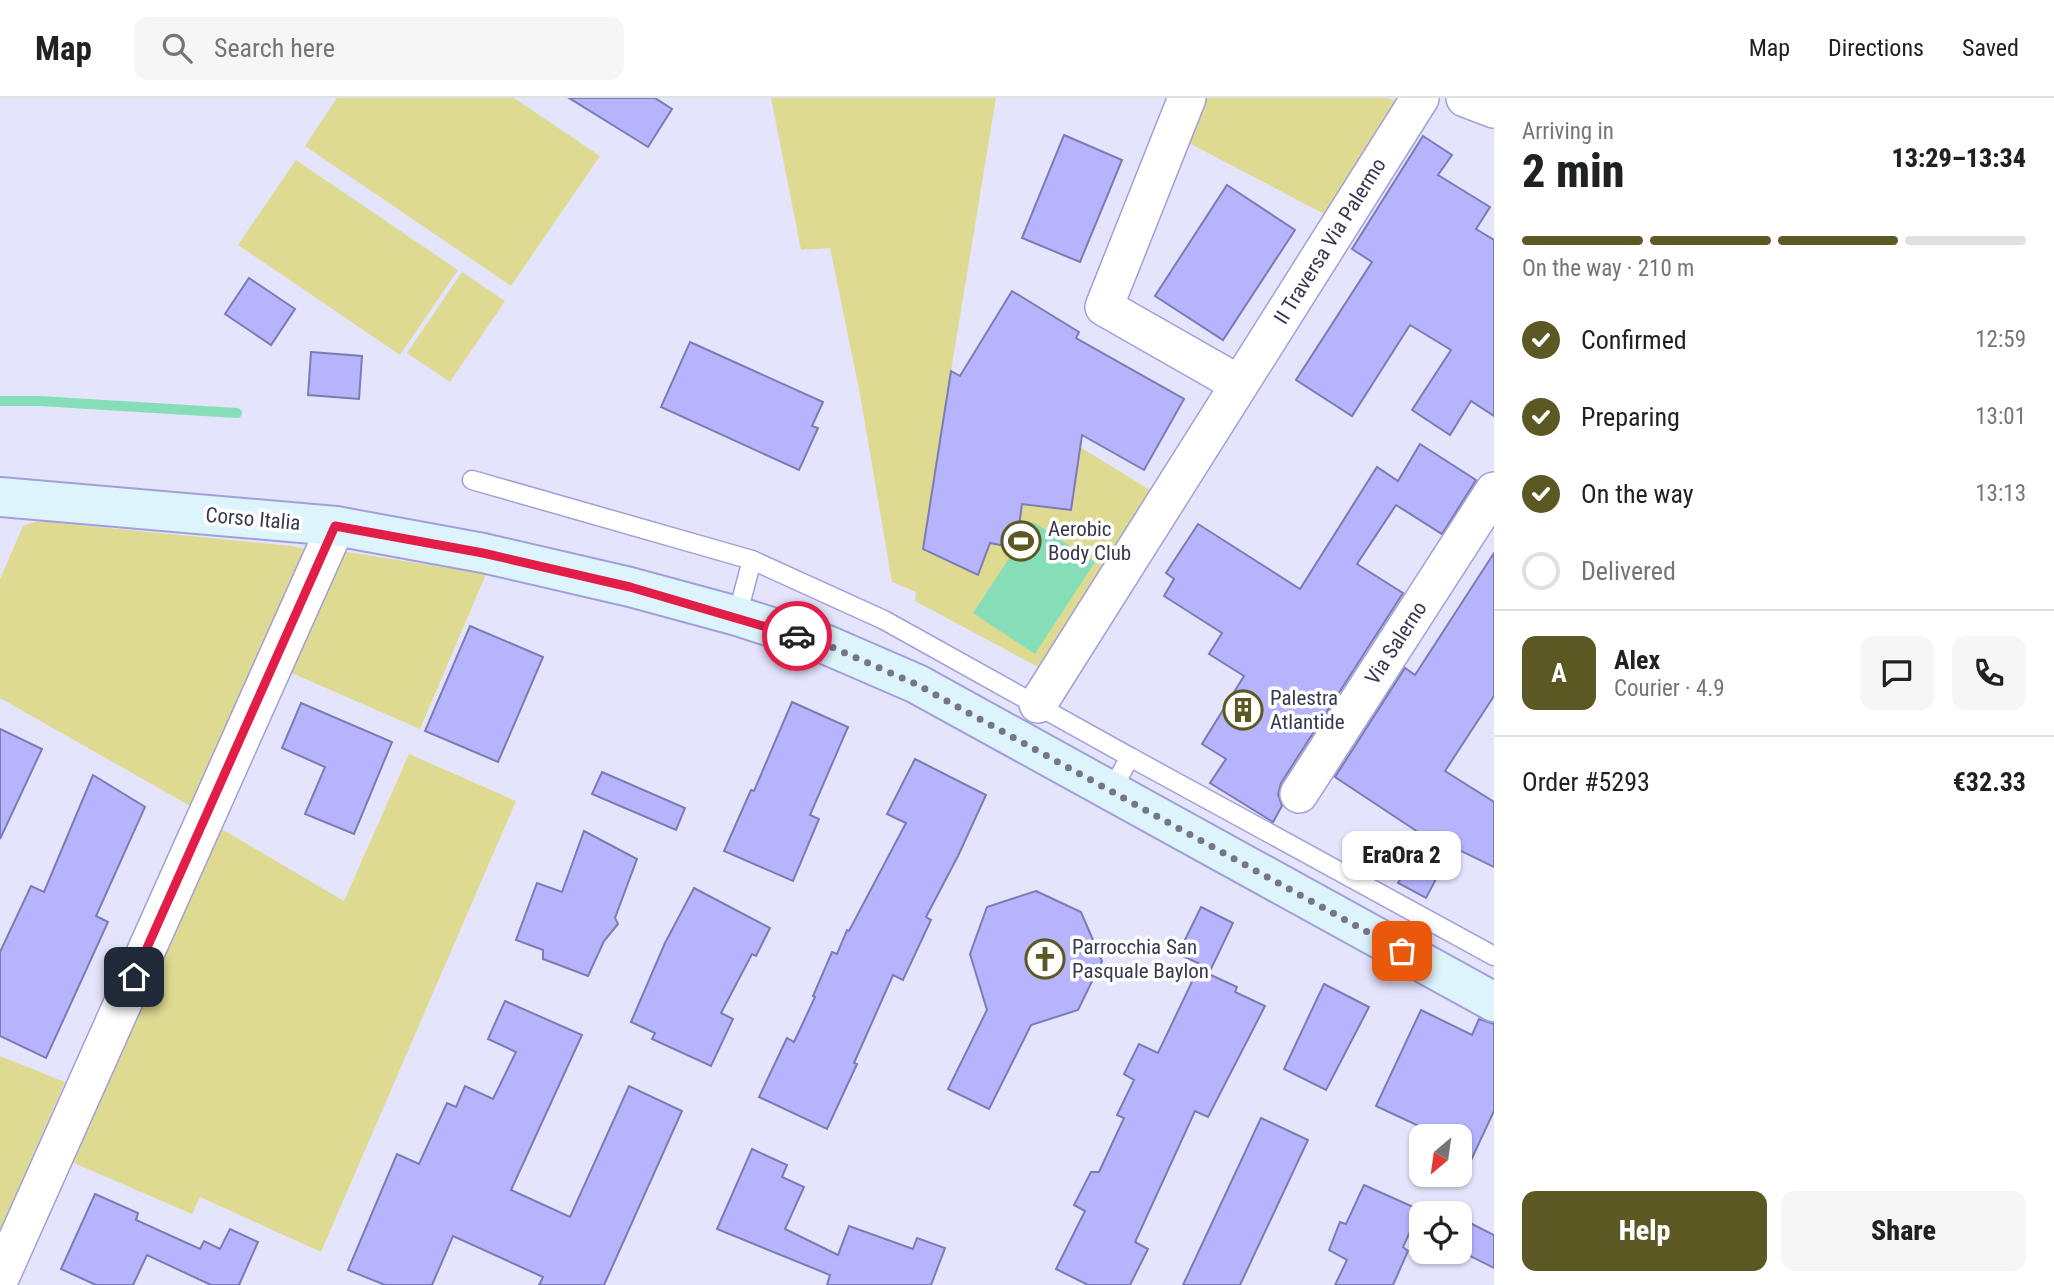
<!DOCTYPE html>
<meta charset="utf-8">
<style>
:root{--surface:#fff;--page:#f6f6f6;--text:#202124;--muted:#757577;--line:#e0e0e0;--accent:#5c5824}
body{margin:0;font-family:"Roboto Condensed",sans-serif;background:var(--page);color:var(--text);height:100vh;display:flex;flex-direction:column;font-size:26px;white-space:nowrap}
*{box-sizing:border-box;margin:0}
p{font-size:23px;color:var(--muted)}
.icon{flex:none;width:38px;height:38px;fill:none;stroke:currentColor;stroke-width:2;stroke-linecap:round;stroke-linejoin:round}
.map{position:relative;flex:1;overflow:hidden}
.details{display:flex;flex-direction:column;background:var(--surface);width:560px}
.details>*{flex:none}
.needle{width:46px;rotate:209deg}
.fabs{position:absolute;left:1409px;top:1026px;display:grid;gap:14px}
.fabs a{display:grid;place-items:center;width:63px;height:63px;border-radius:14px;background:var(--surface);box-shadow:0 2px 5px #0004;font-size:35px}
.pin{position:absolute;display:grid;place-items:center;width:60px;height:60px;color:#fff;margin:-30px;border-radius:14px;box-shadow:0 4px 10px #0006}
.courier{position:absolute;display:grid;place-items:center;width:70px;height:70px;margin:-35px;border:5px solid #e11d48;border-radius:50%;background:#fff;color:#222;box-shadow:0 2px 9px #0007}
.bubble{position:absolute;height:49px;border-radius:14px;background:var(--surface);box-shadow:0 2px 5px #0004;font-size:23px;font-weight:800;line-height:49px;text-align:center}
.head em{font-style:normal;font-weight:800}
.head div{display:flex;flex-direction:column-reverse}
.head{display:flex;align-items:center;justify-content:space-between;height:119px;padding:0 28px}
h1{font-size:46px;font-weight:800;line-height:52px}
.bar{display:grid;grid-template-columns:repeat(4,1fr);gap:10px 7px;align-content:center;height:84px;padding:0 28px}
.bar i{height:9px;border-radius:5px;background:var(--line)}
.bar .selected{background:var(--accent)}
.bar p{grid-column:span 4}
.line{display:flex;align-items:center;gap:18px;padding:0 28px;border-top:2px solid var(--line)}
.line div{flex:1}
.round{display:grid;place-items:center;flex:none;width:74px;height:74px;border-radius:14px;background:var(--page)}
ol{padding:0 28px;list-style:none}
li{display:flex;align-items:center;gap:21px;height:77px}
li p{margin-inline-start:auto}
li .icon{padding:7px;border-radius:50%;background:var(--accent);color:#fff;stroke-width:4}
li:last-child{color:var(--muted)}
li i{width:38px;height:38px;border:4px solid var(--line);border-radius:50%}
.primary-button{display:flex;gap:14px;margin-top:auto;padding:14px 28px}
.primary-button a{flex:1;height:80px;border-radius:14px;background:var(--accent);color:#fff;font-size:28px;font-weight:800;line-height:80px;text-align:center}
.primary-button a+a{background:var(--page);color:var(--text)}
header{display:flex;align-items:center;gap:42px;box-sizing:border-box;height:98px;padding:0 35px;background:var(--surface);border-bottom:2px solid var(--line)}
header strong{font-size:33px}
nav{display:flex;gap:38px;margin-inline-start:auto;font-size:24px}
.search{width:490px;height:63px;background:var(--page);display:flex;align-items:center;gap:18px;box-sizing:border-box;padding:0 24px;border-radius:14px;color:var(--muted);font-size:26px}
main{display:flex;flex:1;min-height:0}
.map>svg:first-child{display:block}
.green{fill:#dfda91}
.water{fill:#86deb8}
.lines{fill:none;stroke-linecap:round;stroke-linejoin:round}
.stream{stroke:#86deb8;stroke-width:10}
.building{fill:#b5b4fd;stroke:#7d7bb3;stroke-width:2}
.lane-casing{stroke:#a1a0da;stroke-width:21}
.street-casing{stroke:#a1a0da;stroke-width:40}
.secondary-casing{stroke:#a1a0da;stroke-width:42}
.lane{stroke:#fff;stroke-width:18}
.street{stroke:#fff;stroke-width:37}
.secondary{stroke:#def4fd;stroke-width:38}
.done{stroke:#74748d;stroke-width:7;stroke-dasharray:0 12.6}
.route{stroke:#e11d48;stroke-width:9}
.labels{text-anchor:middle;stroke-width:7;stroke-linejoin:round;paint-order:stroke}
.street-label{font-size:21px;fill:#383850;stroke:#fff}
.poi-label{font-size:21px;fill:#383850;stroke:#fff;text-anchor:start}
</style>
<header>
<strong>Map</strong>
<div class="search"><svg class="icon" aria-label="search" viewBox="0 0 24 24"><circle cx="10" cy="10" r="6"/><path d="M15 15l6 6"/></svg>Search here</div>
<nav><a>Map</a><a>Directions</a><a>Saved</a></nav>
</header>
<main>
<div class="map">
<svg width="1494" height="1187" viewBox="0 0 1494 1187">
<rect width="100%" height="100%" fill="#e4e4fd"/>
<g class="green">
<polygon points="337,0 514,0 600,58 511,188 305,48"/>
<polygon points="771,0 996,0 951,273 1038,323 1150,392 1038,569 915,503 916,494 892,484 859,291 830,150 801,152"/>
<polygon points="1207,0 1387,0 1399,4 1326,117 1189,45"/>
<polygon points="296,62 458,172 400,257 238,147"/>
<polygon points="462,174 505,203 450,284 407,255"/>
<polygon points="38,423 292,448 306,451 192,709 0,600 0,481 23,428"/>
<polygon points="341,453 486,476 420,631 287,573"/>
<polygon points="409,656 516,703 321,1154 200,1099 192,1116 67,1062 220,730 344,803"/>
<polygon points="0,958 65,984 0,1132"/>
</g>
<polygon class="water" points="1033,424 1095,464 1035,556 973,515"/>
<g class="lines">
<polyline class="stream" points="0,303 39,303 237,315"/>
</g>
<g class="building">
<polygon points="569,0 655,0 672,11 648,49"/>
<polygon points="1064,37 1122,62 1080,164 1022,140"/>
<polygon points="1423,38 1452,57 1438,77 1490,109 1476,131 1494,142 1494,318 1471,303 1450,337 1412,312 1451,252 1410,227 1352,318 1296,282 1372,164 1352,151"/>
<polygon points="1227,87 1295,132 1223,242 1155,198"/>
<polygon points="249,180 295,211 271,247 225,216"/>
<polygon points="1012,193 1079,234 1076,240 1184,301 1144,372 1082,337 1071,412 1022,406 1016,450 990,445 978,477 923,451 951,273 960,278"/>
<polygon points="690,244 823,304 812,328 818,330 799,372 661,309"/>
<polygon points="311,254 362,258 359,301 308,297"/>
<polygon points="1420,346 1476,382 1442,436 1396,407 1357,466 1403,495 1281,685 1278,696 1282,708 1273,724 1210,685 1226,661 1202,646 1244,578 1209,556 1222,535 1164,498 1174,481 1166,475 1198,426 1300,491 1377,369 1398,383"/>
<polygon points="1494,455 1494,598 1445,673 1494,704 1494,769 1453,749 1426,800 1398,785 1427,740 1335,679 1405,570 1415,577"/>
<polygon points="470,528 543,559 498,664 425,633"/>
<polygon points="792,604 848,629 810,717 819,721 793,783 724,753 751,692 754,693"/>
<polygon points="301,605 392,644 354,736 305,716 325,669 282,650"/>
<polygon points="0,631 42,651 0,741"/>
<polygon points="915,661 986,697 958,758 926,819 931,822 903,882 893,877 854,965 857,966 827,1031 759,999 787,940 794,944 815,899 813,898 832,854 837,856 847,832 849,833 906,725 887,716"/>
<polygon points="602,674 685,710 676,732 592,696"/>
<polygon points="93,677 145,709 96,818 108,824 46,960 0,938 0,854 31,788 44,794"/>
<polygon points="584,733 637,761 615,820 618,826 604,843 588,878 543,861 543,852 516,842 537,785 562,794"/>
<polygon points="694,790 770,830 756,858 752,856 721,915 733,921 711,968 652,941 655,935 631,924 665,845"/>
<polygon points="1036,793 1081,814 1102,863 1078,912 1031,927 989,1011 948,991 987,912 970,856 987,809"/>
<polygon points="1201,809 1233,825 1211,871 1178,856"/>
<polygon points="1198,871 1237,889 1235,894 1265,908 1208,1019 1195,1013 1135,1144 1148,1151 1130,1187 1088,1187 1056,1171 1085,1113 1074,1107 1091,1074 1099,1074 1124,1020 1117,1017 1134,982 1124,976 1139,946 1158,955"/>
<polygon points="1324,886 1369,909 1326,992 1284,971"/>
<polygon points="505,903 582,937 511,1092 570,1119 629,988 682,1013 604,1187 539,1187 543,1179 453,1138 432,1187 385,1187 348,1172 397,1056 419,1066 447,1005 456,1009 465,988 493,1001 516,954 488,941"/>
<polygon points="1421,912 1472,937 1479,921 1494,926 1494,1013 1460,1086 1460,1036 1440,1038 1376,1008"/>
<polygon points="1261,1020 1308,1042 1240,1187 1183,1187"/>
<polygon points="752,1051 787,1067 782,1079 804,1089 785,1131 838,1157 849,1128 913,1151 917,1140 945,1150 931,1187 827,1187 830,1177 717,1131"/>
<polygon points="1364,1087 1420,1112 1403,1149 1408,1153 1393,1187 1335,1187 1347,1162 1329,1152 1340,1124 1346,1126"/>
<polygon points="95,1096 138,1115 136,1122 200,1151 204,1143 220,1151 230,1131 258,1144 239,1187 211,1187 147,1157 133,1187 96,1187 61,1171"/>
<polygon points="1470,1125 1494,1137 1494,1170 1460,1153 1460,1145"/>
</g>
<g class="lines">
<g class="lane-casing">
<g id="lane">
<polyline points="472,382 752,462 884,522 1130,659 1111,693"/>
<polyline points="737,518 752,462"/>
<polyline points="1130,659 1494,858"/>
</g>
</g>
<g class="street-casing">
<g id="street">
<polyline points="1187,0 1104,209 1239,286"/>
<polyline points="1465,0 1494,11"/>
<polyline points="1038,606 1420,0"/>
<polyline points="1299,696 1494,393"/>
<polyline points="0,1180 336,428"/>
</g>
</g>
<g class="secondary-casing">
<polyline id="secondary" points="0,399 336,428 483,455 630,489 737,518 827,547 917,586 1494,904"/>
</g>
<use href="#lane" class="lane"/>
<use href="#street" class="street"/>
<use href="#secondary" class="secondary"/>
</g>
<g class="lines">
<polyline class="done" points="797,538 827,547 916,586 1402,853"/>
<polyline class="route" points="134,879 335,428 483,455 630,489 797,538"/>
</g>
<defs>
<g id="stadium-ring" transform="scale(2.0125)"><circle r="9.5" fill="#fff" stroke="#5c5824" stroke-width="1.5"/><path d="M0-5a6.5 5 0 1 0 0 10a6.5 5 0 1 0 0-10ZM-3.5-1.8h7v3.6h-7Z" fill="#5c5824"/></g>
<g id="building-ring" transform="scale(2.0125)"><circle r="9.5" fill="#fff" stroke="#5c5824" stroke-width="1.5"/><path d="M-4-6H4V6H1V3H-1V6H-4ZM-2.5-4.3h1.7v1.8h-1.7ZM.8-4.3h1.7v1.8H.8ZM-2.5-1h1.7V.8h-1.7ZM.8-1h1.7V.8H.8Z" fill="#5c5824"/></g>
<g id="church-ring" transform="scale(2.0125)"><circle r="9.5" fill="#fff" stroke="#5c5824" stroke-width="1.5"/><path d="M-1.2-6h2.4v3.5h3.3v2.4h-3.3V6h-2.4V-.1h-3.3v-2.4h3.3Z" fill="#5c5824"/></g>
</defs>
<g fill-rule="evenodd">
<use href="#stadium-ring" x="1021" y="443"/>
<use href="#building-ring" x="1243" y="612"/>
<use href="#church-ring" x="1045" y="861"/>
</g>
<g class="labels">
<g class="street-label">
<text transform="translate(1330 143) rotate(-58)" y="7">II Traversa Via Palermo</text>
<text transform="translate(253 421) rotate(5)" y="7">Corso Italia</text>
<text transform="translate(1396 545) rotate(-57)" y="7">Via Salerno</text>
</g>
<g class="poi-label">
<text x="1048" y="438">Aerobic<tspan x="1048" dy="24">Body Club</tspan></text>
<text x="1270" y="607">Palestra<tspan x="1270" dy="24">Atlantide</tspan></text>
<text x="1072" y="856">Parrocchia San<tspan x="1072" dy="24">Pasquale Baylon</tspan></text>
</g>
</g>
</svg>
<div class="fabs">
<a><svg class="needle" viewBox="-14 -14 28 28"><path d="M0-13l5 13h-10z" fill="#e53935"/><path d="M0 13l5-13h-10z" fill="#757577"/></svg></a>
<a><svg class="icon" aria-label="locate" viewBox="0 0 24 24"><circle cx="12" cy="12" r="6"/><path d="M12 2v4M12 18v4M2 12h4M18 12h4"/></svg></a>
</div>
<div class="pin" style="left:1402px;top:853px;background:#ea580c"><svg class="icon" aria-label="bag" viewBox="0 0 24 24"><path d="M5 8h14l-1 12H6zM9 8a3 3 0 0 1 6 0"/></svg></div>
<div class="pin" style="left:134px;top:879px;background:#1f2937"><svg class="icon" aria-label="home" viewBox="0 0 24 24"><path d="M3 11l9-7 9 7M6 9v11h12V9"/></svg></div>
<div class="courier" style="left:797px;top:538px"><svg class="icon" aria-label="car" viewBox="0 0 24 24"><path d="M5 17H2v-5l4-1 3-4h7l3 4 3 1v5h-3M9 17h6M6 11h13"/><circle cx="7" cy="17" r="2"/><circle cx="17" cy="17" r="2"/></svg></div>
<div class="bubble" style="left:1342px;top:733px;width:119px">EraOra 2</div>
</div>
<section class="details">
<div class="head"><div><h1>2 min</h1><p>Arriving in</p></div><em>13:29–13:34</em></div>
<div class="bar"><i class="selected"></i><i class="selected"></i><i class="selected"></i><i></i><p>On the way · 210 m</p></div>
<ol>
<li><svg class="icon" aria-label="check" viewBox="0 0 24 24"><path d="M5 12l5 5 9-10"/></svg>Confirmed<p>12:59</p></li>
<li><svg class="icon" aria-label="check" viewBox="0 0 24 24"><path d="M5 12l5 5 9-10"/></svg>Preparing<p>13:01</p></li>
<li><svg class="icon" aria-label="check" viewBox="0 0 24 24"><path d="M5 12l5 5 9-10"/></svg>On the way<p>13:13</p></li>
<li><i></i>Delivered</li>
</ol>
<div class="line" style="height:126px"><b class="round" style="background:var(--accent);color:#fff">A</b><div><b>Alex</b><p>Courier · 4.9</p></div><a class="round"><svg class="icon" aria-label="chat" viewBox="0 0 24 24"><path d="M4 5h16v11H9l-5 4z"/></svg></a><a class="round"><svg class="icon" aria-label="phone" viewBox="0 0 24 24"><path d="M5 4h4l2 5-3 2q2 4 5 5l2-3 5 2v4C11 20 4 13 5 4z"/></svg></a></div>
<div class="line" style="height:91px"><div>Order #5293</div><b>€32.33</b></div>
<div class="primary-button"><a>Help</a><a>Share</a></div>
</section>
</main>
